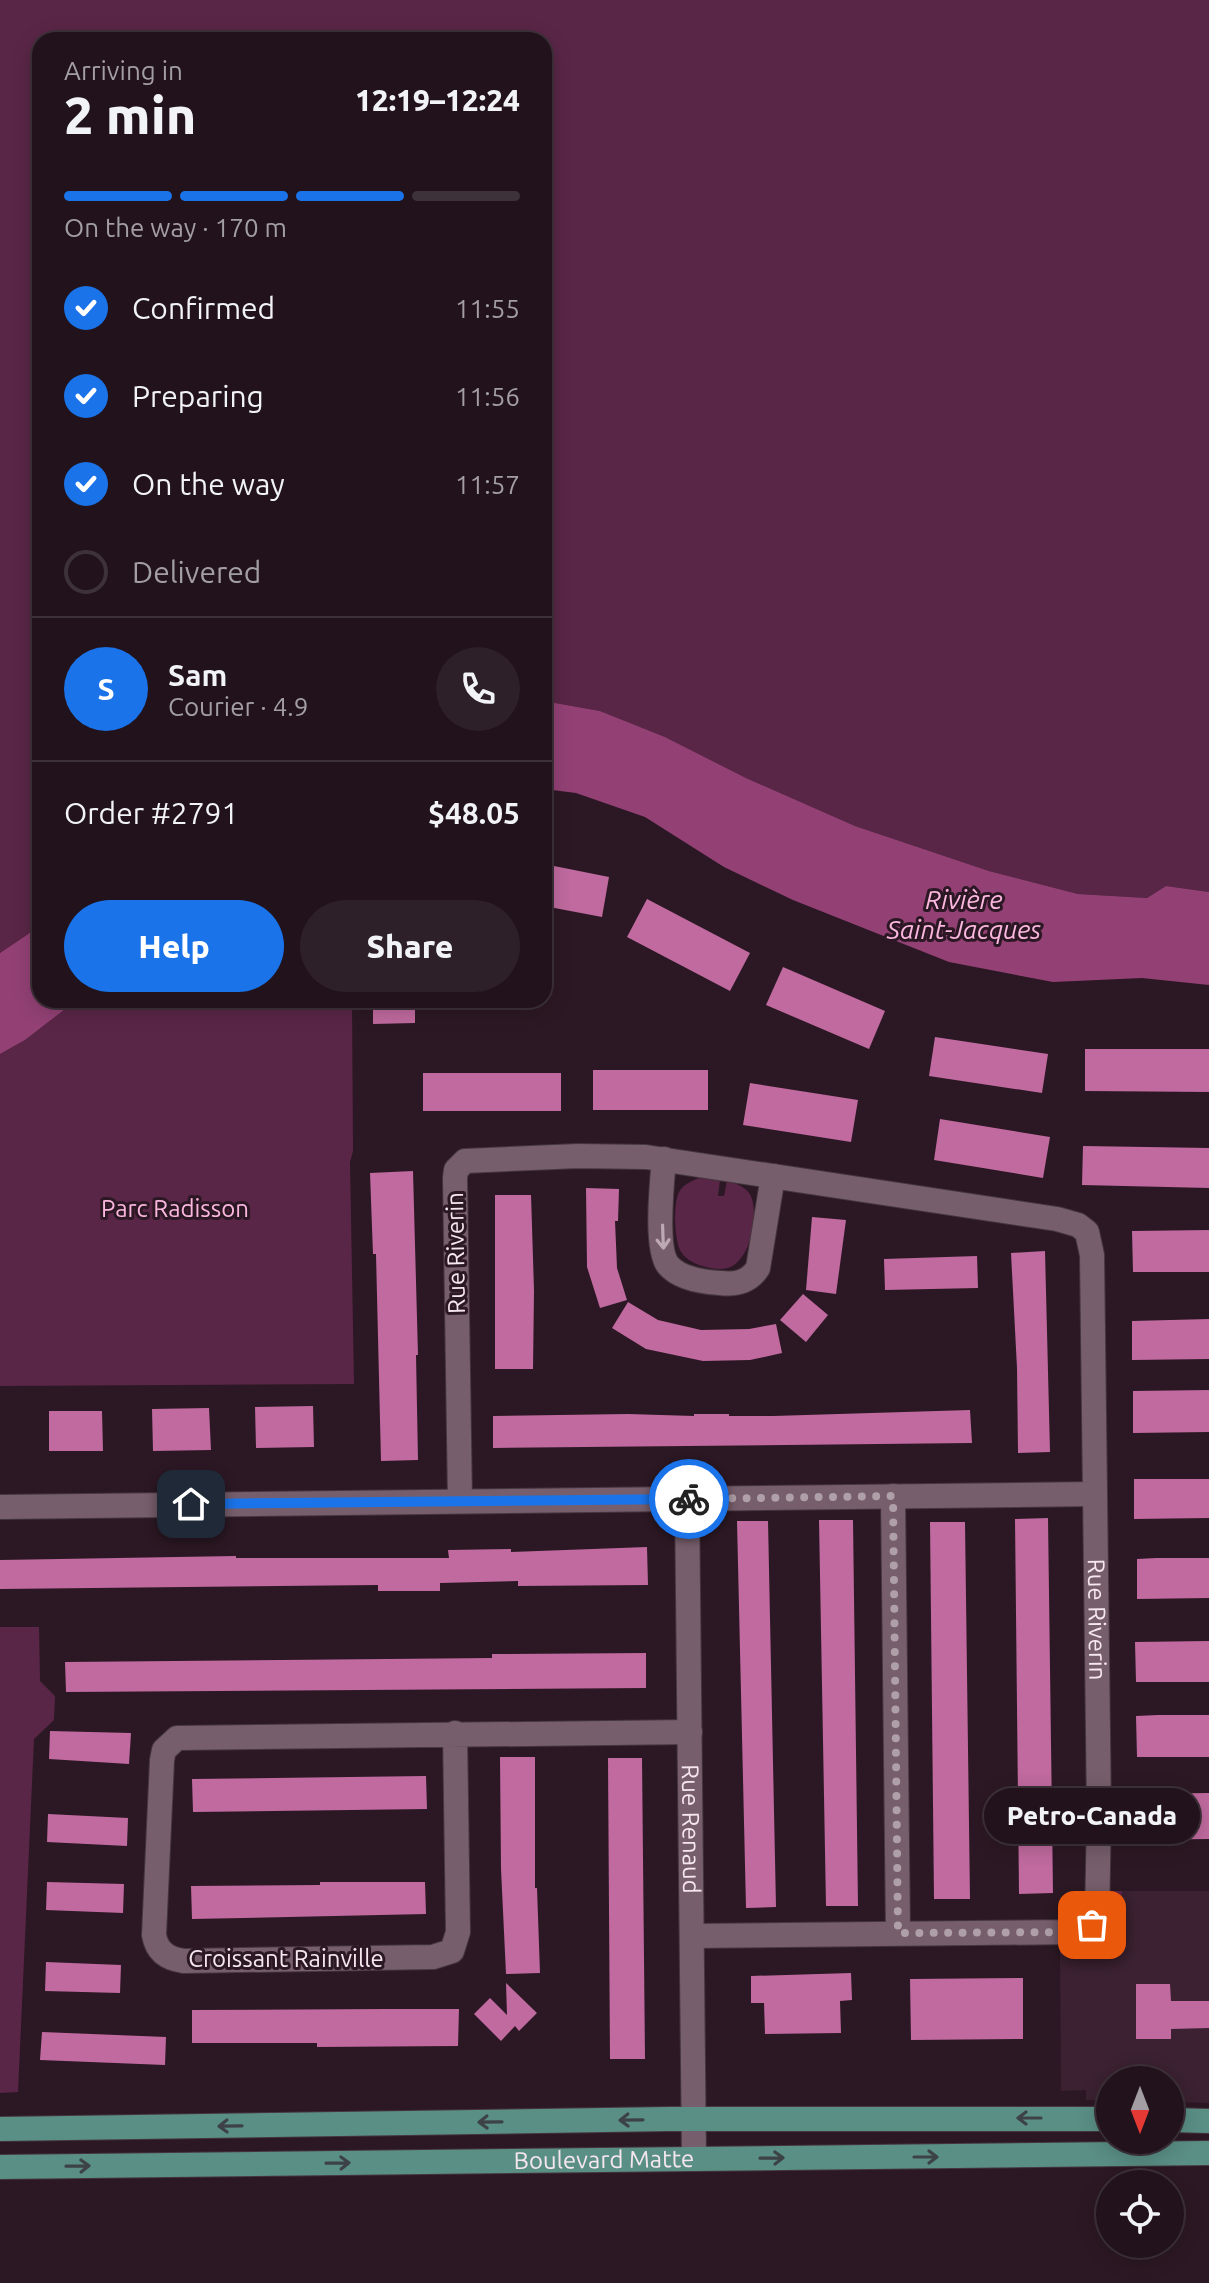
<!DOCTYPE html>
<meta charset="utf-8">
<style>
:root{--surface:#21121b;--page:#2d2028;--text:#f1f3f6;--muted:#a29ea3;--line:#3e323a;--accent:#1a73e8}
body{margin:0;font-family:Ubuntu,sans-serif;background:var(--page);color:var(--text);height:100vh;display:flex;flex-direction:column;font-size:30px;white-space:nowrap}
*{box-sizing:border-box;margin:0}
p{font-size:26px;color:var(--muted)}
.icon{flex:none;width:44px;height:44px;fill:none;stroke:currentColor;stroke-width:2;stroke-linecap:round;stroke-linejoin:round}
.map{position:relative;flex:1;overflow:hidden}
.side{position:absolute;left:32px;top:32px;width:520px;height:976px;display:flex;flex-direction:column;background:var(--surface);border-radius:24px;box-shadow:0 4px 20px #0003,0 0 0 2px var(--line)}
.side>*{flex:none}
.needle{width:52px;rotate:180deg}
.tools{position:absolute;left:1096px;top:2066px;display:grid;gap:16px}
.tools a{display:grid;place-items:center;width:88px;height:88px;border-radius:50%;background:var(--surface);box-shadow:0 4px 20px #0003,0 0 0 2px var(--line);font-size:40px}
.pin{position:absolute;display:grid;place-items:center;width:68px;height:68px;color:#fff;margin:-34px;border-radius:16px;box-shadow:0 4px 12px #0006}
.courier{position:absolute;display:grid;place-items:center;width:80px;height:80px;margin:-40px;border:6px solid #1a73e8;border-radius:50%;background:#fff;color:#222;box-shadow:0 2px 10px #0007}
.bubble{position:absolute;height:56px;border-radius:28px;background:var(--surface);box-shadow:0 4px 20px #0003,0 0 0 2px var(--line);font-size:26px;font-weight:800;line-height:56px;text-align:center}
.overview em{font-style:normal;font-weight:800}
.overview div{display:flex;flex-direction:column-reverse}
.overview{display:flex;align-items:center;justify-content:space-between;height:136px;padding:0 32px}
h1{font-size:52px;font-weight:800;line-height:60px}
.bar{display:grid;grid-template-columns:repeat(4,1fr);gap:12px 8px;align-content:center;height:96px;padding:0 32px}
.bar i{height:10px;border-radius:6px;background:var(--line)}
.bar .current{background:var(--accent)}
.bar p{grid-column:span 4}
.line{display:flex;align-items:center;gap:20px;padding:0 32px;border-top:2px solid var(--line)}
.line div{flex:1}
.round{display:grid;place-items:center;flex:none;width:84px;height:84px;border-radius:42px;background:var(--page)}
ol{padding:0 32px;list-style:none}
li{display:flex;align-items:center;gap:24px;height:88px}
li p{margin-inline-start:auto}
li .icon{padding:8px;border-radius:50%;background:var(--accent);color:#fff;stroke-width:4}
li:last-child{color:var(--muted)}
li i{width:44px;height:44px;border:4px solid var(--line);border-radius:50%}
.cta{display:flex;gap:16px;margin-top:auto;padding:16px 32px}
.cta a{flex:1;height:92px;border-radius:48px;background:var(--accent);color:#fff;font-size:32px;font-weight:800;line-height:92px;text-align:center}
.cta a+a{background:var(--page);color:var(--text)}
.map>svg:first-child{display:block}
.built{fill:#3b2131}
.green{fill:#5a2647}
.water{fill:#934175}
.building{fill:#c06a9f}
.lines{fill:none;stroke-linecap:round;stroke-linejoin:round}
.minor-casing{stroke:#45363f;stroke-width:26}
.major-casing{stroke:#45363f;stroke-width:26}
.minor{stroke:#775e6c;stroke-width:24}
.major{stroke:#5a8f85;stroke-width:24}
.oneway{stroke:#bda9b4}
.oneway2{stroke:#3c4246}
.done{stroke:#af9fa8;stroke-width:8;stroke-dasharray:0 14.4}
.route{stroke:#1a73e8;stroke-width:10}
.labels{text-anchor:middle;stroke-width:6;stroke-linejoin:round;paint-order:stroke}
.park-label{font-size:24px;fill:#fbb6de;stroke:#2c1824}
.street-label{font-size:24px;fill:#f6e7ef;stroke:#2c1824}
.water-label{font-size:26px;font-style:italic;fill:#fcb7df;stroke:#2c1824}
</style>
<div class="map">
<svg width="1209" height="2283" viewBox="0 0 1209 2283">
<rect width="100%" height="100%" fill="#2c1824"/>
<polygon class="built" points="1122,1891 1209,1891 1209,2103 1170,2102 1170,2080 1110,2080 1110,2101 1086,2100 1086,2090 1061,2091 1060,1954 1121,1953"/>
<g class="green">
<polygon points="0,0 1209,0 1209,892 1166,886 1147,898 1078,894 989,871 855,826 746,778 665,737 600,711 544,701 544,40 40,40 40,926 0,953"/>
<polygon points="77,1000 352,1000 353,1151 350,1162 354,1384 0,1386 0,1054 25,1040"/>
<path d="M 699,1178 L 720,1180 L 718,1196 L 724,1196 L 727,1181 C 735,1183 744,1186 749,1193 C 761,1209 751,1270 721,1269 C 709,1269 689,1264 682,1253 C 674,1244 673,1203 679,1192 C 683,1185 691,1181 699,1178 Z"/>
<polygon points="0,1627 39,1627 40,1681 55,1696 54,1720 34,1739 18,2092 0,2093"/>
<polygon points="1112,1891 1122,1891 1122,1953 1109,1953"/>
<polygon points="1104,1938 1104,1953 1060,1954 1060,1946 1072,1946 1073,1951 1084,1950 1084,1945 1094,1944"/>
</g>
<g class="water">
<polygon points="544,701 600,711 665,737 746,778 855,826 989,871 1078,894 1147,898 1166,886 1209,892 1209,985 1142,978 1053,982 949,962 793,900 724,867 645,817 576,793 544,789"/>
<polygon points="40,926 40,1000 77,1000 25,1040 0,1054 0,953"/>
</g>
<g class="building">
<polygon points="544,864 609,877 602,917 544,906"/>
<polygon points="647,899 750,953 730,991 627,937"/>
<polygon points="783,967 885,1011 869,1049 766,1005"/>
<polygon points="373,1000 415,1000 415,1023 373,1024"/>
<polygon points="935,1037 1048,1054 1042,1093 929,1076"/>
<polygon points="1085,1049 1209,1049 1209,1092 1085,1091"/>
<rect x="593" y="1070" width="115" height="40"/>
<rect x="423" y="1073" width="138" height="38"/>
<polygon points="750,1083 858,1100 851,1142 743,1125"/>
<polygon points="940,1119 1050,1137 1043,1178 934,1160"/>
<polygon points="1083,1146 1209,1148 1209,1188 1082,1185"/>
<polygon points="413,1171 418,1355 416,1355 418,1460 381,1461 376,1254 373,1254 370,1173"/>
<polygon points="586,1188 619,1189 618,1221 615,1221 617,1268 627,1300 600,1308 587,1267"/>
<polygon points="495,1195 531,1195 534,1291 533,1369 495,1369"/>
<polygon points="812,1217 846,1220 836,1294 806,1290"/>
<polygon points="1209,1230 1209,1272 1133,1272 1132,1231"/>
<polygon points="1045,1251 1050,1452 1018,1453 1017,1368 1011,1253"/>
<polygon points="977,1256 978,1288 885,1290 884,1259"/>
<polygon points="803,1294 828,1315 806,1342 780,1320"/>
<polygon points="628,1302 658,1320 701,1330 749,1329 776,1324 782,1353 750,1360 703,1361 646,1349 612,1328"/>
<polygon points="1209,1319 1209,1359 1132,1360 1132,1321"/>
<polygon points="1209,1390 1209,1432 1133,1433 1133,1391"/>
<polygon points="313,1406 314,1447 256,1448 255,1407"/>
<polygon points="209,1408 211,1450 153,1451 152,1409"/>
<polygon points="970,1410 972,1443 493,1448 493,1416 628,1414 694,1416 694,1414 729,1414 729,1416 773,1416"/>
<polygon points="49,1411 102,1411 103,1451 49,1451"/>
<polygon points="1134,1479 1209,1479 1209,1518 1134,1519"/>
<polygon points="1048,1518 1053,1893 1019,1894 1015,1519"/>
<polygon points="819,1520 853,1520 858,1906 826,1906"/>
<polygon points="737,1521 768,1521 776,1907 746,1908"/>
<polygon points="930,1522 965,1522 970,1899 934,1899"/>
<polygon points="647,1547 648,1585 518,1586 518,1581 440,1583 440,1591 378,1591 378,1585 0,1589 0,1560 236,1556 236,1558 449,1558 448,1550 511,1549 511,1552"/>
<polygon points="1156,1558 1209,1558 1209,1598 1137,1599 1137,1559"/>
<polygon points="1209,1641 1209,1682 1136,1682 1135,1642"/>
<polygon points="646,1653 646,1688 66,1692 65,1662 492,1658 492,1654"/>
<polygon points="1158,1715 1209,1715 1209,1757 1137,1757 1136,1716"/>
<polygon points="50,1731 131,1733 129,1764 49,1759"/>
<polygon points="500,1757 535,1757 535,1888 537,1888 540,1973 506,1974 501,1869"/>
<polygon points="608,1758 642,1758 645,2059 610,2059"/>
<polygon points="426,1776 427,1809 193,1812 192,1779"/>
<polygon points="1209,1793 1209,1839 1137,1840 1136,1794"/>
<polygon points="48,1814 128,1818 127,1846 47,1842"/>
<polygon points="47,1882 124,1884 123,1913 46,1910"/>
<polygon points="320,1882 425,1882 426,1914 192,1919 191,1886 320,1885"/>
<polygon points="46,1962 121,1965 120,1993 45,1991"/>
<polygon points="851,1973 852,2000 840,2001 841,2033 765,2034 764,2003 751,2003 751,1976"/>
<polygon points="1023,1978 1023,2039 911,2040 910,1979"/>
<polygon points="506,1983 537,2013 519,2031 515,2026 501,2041 474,2014 490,1998 507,2015"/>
<polygon points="1136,1984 1170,1984 1171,2001 1209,2001 1209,2028 1171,2029 1171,2039 1136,2039"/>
<polygon points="388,2009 459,2009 458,2046 317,2047 317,2043 192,2043 192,2010"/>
<polygon points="42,2032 166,2037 165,2065 40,2060"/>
</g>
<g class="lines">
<g class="minor-casing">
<g id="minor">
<path d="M 664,1159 C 662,1181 655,1248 668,1265 C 679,1278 703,1282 720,1283 C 736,1285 749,1282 758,1268 L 773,1176"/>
<polyline points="893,1496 898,1933"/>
<path id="s1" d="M 687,1499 L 694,2159"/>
<path id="s2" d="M 460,1501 L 455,1178 L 456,1170 L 465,1161 L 578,1156 L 646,1157 L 1057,1219 L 1078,1225 L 1087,1232 L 1092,1255 L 1099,1813 L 1097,1919 L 1089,1928 L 1076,1932 L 692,1936"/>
<polyline points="0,1507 1094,1494"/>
<path d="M 455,1733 L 458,1932 L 452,1951 L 433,1957 L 184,1961 C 168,1959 157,1952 154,1935 L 162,1760 L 164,1750 L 177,1738 L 690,1732"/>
</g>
</g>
<g class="major-casing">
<g id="major">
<polyline points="1170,2120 1209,2121"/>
<polyline points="0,2129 669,2119 1110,2119"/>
<path id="s3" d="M 0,2167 L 1209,2153"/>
</g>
</g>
<use href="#minor" class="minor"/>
<use href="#major" class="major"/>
</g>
<defs><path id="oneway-shaft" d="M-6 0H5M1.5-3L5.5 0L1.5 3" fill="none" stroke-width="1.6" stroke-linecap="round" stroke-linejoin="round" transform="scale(2)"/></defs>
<use class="oneway" href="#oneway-shaft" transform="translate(663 1237) rotate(88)"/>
<g class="oneway2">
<use href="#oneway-shaft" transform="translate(1029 2118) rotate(-180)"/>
<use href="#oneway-shaft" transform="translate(631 2120) rotate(179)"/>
<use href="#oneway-shaft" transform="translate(490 2122) rotate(179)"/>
<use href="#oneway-shaft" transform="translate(230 2126) rotate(179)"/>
<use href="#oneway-shaft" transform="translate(926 2157)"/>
<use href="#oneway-shaft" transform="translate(772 2158) rotate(-1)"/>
<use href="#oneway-shaft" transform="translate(338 2163) rotate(-1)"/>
<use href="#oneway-shaft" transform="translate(78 2166) rotate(-1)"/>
</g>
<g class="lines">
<polyline class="done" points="689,1499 893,1496 898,1933 1076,1932 1092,1925"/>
<polyline class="route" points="191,1504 689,1499"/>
</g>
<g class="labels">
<g class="park-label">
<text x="175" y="1217">Parc Radisson</text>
</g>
<g class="street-label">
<text transform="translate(456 1253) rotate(-91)" y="8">Rue Riverin</text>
<text dy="8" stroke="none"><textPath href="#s2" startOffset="1362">Rue Riverin</textPath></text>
<text dy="8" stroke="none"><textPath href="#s1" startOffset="330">Rue Renaud</textPath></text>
<text x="286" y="1967">Croissant Rainville</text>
<text dy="8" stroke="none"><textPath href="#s3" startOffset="604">Boulevard Matte</textPath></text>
</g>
<g class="water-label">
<text x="964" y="909">Rivière<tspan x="964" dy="30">Saint-Jacques</tspan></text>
</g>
</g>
</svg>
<div class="tools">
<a><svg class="needle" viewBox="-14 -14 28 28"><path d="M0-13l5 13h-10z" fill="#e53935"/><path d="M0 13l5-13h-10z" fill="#a29ea3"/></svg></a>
<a><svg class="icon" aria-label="locate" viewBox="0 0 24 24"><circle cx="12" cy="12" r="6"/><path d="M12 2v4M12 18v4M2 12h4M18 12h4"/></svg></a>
</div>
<div class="pin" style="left:1092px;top:1925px;background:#ea580c"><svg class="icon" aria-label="bag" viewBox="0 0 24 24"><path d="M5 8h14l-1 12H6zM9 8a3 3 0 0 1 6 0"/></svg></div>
<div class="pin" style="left:191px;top:1504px;background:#1f2937"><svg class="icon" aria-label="home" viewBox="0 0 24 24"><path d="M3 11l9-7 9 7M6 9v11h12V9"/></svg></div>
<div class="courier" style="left:689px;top:1499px"><svg class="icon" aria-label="bike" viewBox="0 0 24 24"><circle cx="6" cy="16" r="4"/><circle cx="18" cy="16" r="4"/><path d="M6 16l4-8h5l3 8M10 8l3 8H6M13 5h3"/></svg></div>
<div class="bubble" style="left:984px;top:1788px;width:216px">Petro-Canada</div>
<section class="side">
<div class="overview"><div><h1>2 min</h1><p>Arriving in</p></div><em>12:19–12:24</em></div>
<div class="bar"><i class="current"></i><i class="current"></i><i class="current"></i><i></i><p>On the way · 170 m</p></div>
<ol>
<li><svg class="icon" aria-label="check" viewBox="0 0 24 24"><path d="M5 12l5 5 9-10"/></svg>Confirmed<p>11:55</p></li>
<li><svg class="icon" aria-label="check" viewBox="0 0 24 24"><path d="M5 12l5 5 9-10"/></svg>Preparing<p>11:56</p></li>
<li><svg class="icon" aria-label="check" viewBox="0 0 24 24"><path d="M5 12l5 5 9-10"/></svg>On the way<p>11:57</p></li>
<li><i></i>Delivered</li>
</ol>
<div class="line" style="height:144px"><b class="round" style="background:var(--accent);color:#fff">S</b><div><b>Sam</b><p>Courier · 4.9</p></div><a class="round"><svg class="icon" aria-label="phone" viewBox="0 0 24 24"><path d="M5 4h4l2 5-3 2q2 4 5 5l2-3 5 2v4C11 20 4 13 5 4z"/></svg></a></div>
<div class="line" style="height:104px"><div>Order #2791</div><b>$48.05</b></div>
<div class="cta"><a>Help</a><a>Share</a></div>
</section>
</div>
